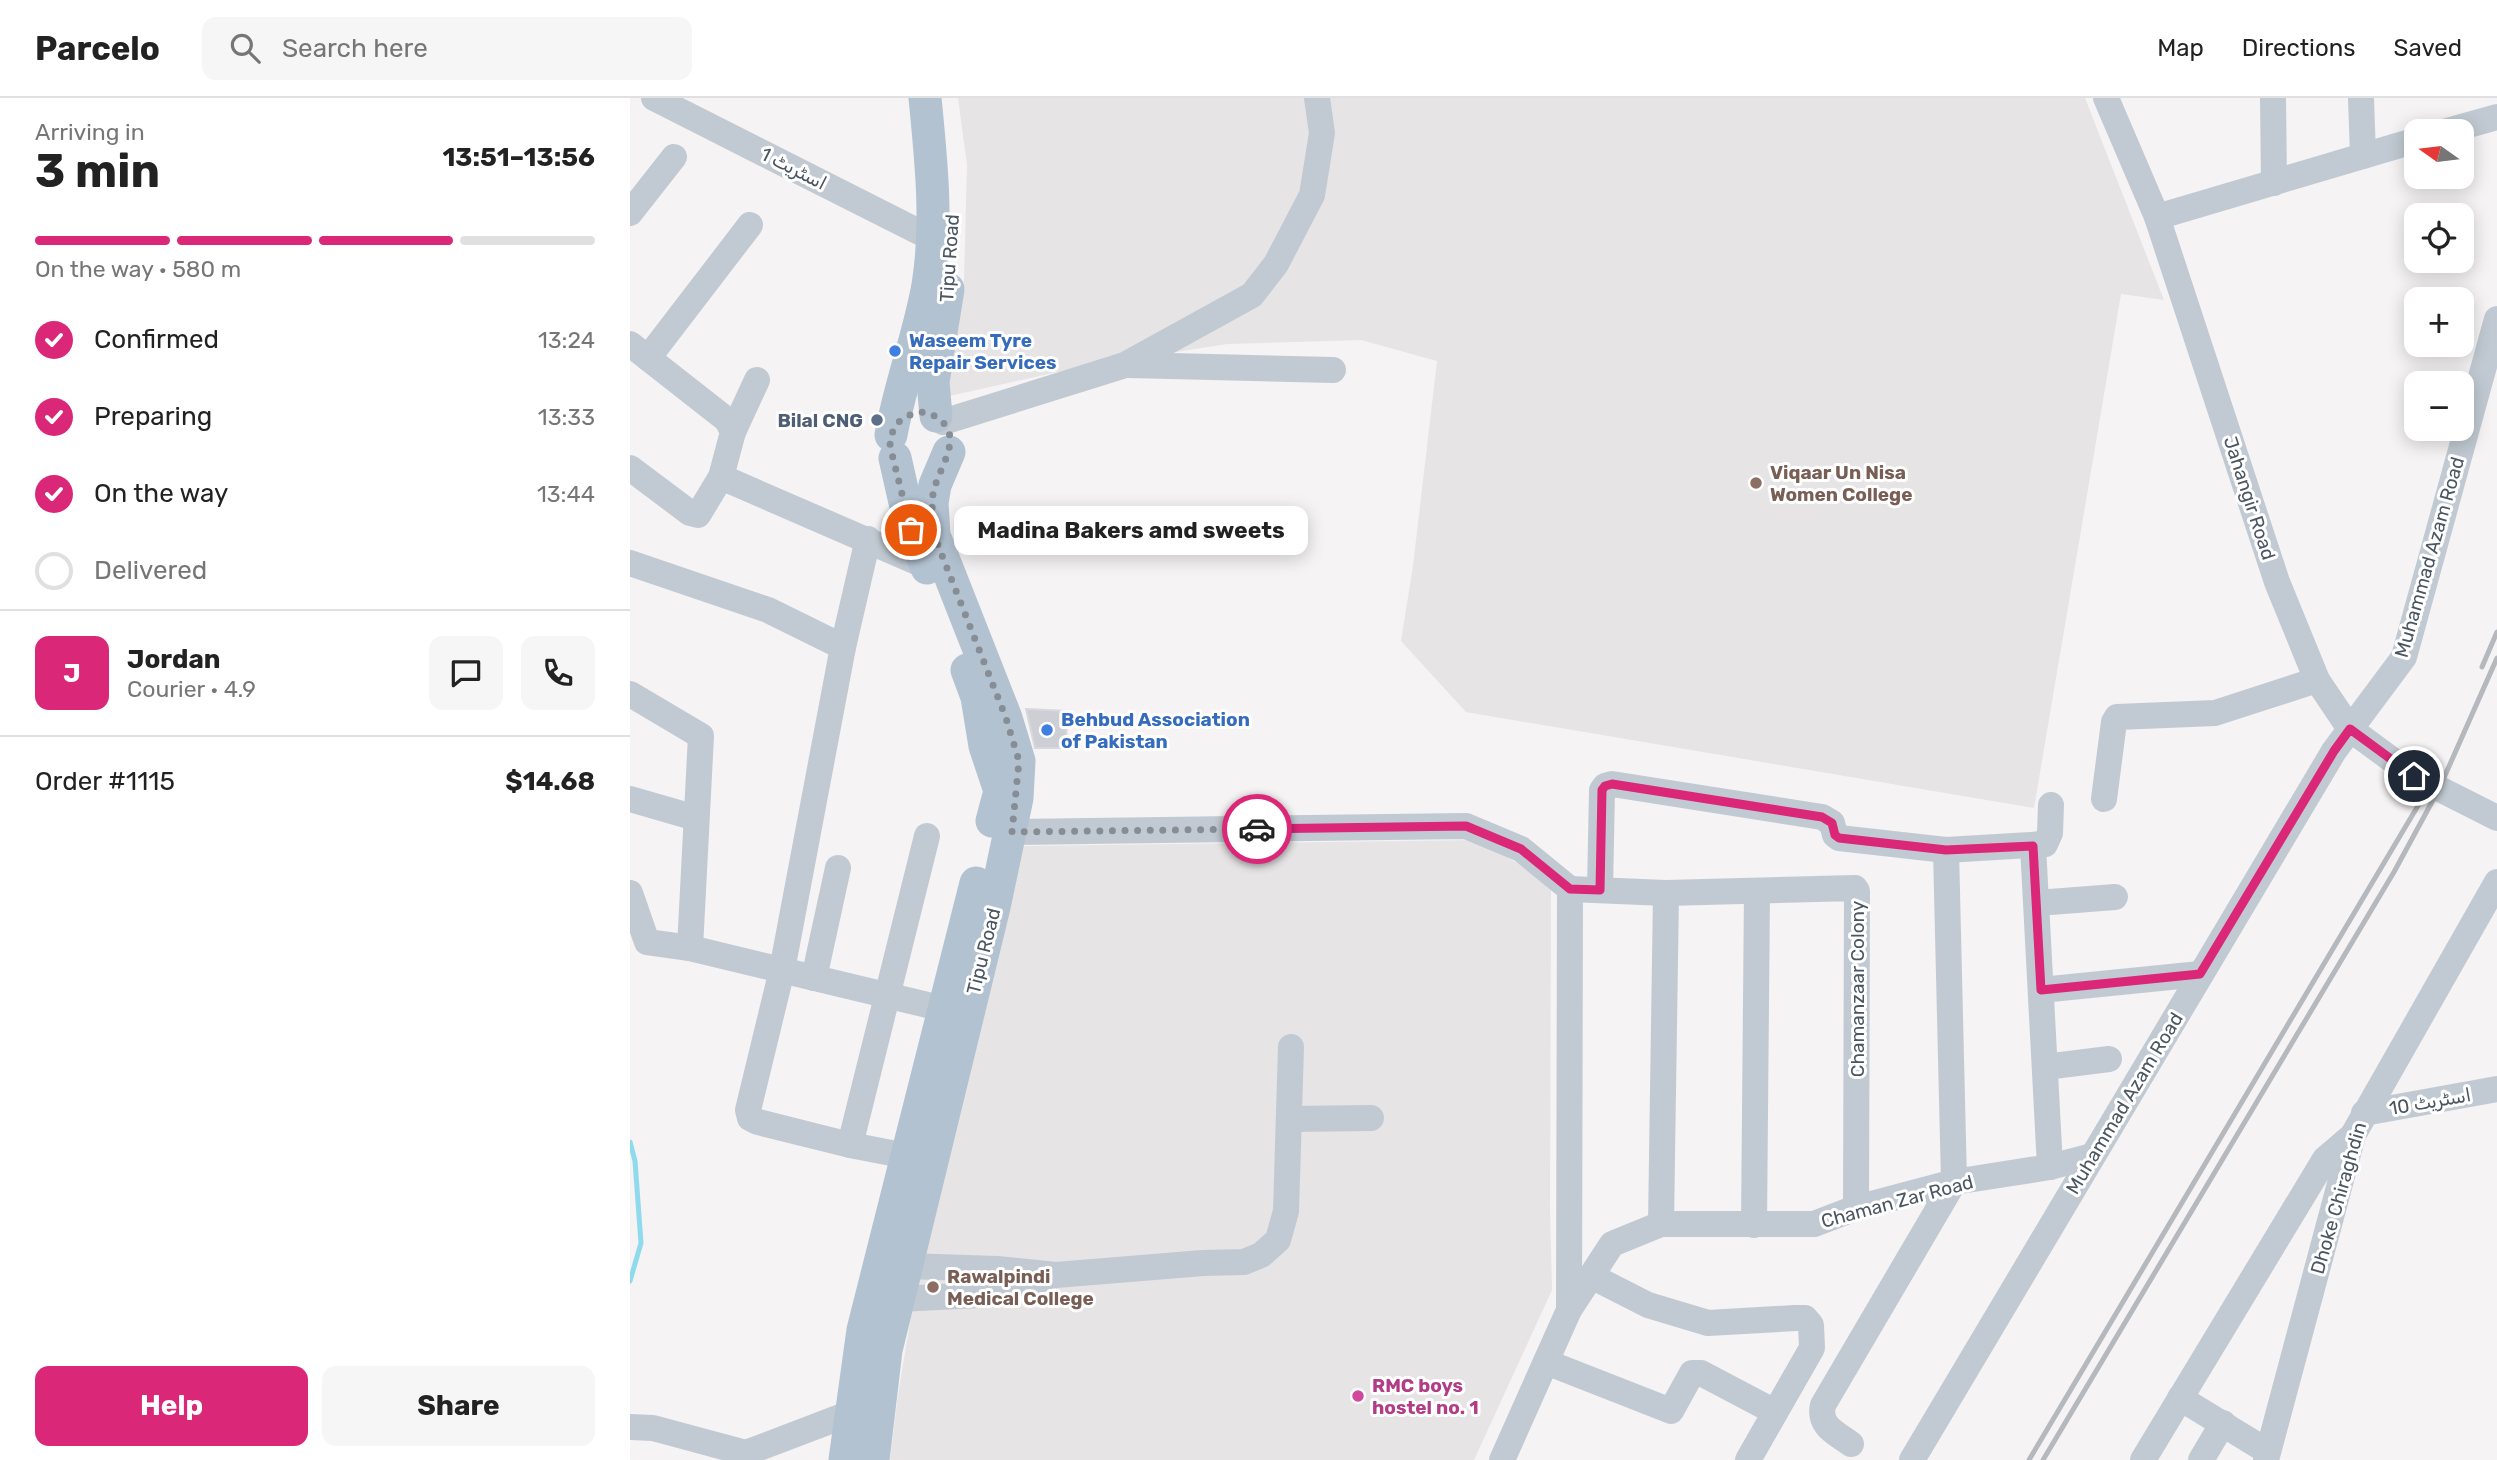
<!DOCTYPE html>
<meta charset="utf-8">
<style>
:root{--surface:#fff;--page:#f6f6f6;--text:#222;--muted:#767676;--line:#e0e0e0;--accent:#db2777}
body{margin:0;font-family:Rubik,Vazirmatn,sans-serif;background:var(--page);color:var(--text);height:100vh;display:flex;flex-direction:column;font-size:26px;white-space:nowrap}
*{box-sizing:border-box;margin:0}
p{font-size:23px;color:var(--muted)}
.icon{flex:none;width:38px;height:38px;fill:none;stroke:currentColor;stroke-width:2;stroke-linecap:round;stroke-linejoin:round}
.map{position:relative;flex:1;overflow:hidden}
.drawer{display:flex;flex-direction:column;background:var(--surface);width:630px}
.drawer>*{flex:none}
.needle{width:46px;rotate:284deg}
.tools{position:absolute;left:1774px;top:21px;display:grid;gap:14px}
.tools a{display:grid;place-items:center;width:70px;height:70px;border-radius:14px;background:var(--surface);box-shadow:0 4px 18px #0003;font-size:35px}
.pin{position:absolute;display:grid;place-items:center;width:60px;height:60px;color:#fff;margin:-30px;border:4px solid #fff;border-radius:50%;box-shadow:0 2px 7px #0007}
.courier{position:absolute;display:grid;place-items:center;width:70px;height:70px;margin:-35px;border:5px solid #db2777;border-radius:50%;background:#fff;color:#222;box-shadow:0 2px 9px #0007}
.bubble{position:absolute;height:49px;border-radius:14px;background:var(--surface);box-shadow:0 4px 18px #0003;font-size:23px;font-weight:700;line-height:49px;text-align:center}
.head em{font-style:normal;font-weight:700}
.head div{display:flex;flex-direction:column-reverse}
.head{display:flex;align-items:center;justify-content:space-between;height:119px;padding:0 35px}
h1{font-size:46px;font-weight:700;line-height:52px}
.bar{display:grid;grid-template-columns:repeat(4,1fr);gap:10px 7px;align-content:center;height:84px;padding:0 35px}
.bar i{height:9px;border-radius:5px;background:var(--line)}
.bar .on{background:var(--accent)}
.bar p{grid-column:span 4}
.line{display:flex;align-items:center;gap:18px;padding:0 35px;border-top:2px solid var(--line)}
.line div{flex:1}
.round{display:grid;place-items:center;flex:none;width:74px;height:74px;border-radius:14px;background:var(--page)}
ol{padding:0 35px;list-style:none}
li{display:flex;align-items:center;gap:21px;height:77px}
li p{margin-inline-start:auto}
li .icon{padding:7px;border-radius:50%;background:var(--accent);color:#fff;stroke-width:4}
li:last-child{color:var(--muted)}
li i{width:38px;height:38px;border:4px solid var(--line);border-radius:50%}
.primary-button{display:flex;gap:14px;margin-top:auto;padding:14px 35px}
.primary-button a{flex:1;height:80px;border-radius:14px;background:var(--accent);color:#fff;font-size:28px;font-weight:700;line-height:80px;text-align:center}
.primary-button a+a{background:var(--page);color:var(--text)}
header{display:flex;align-items:center;gap:42px;box-sizing:border-box;height:98px;padding:0 35px;background:var(--surface);border-bottom:2px solid var(--line)}
header strong{font-size:33px}
nav{display:flex;gap:38px;margin-inline-start:auto;font-size:24px}
.search{width:490px;height:63px;background:var(--page);display:flex;align-items:center;gap:18px;box-sizing:border-box;padding:0 24px;border-radius:14px;color:var(--muted);font-size:26px}
main{display:flex;flex:1;min-height:0}
.map>svg:first-child{display:block}
.education{fill:#e6e4e5}
.lines{fill:none;stroke-linecap:round;stroke-linejoin:round}
.stream{stroke:#90daee;stroke-width:5}
.building{fill:#cdcfd5;stroke:#d7d9de;stroke-width:2}
.minor{stroke:#c1cad2;stroke-width:26}
.major{stroke:#b3c2d1;stroke-width:33}
.rail{stroke:#b5b8bd;stroke-width:5}
.done{stroke:#868d94;stroke-width:7;stroke-dasharray:0 12.6}
.route{stroke:#db2777;stroke-width:9}
.shop-dot{fill:#3f7fe0;stroke:#fff;stroke-width:2.5}
.service-dot{fill:#5c6f8a;stroke:#fff;stroke-width:2.5}
.education-dot{fill:#8d6e63;stroke:#fff;stroke-width:2.5}
.hotel-dot{fill:#d1479c;stroke:#fff;stroke-width:2.5}
.labels{text-anchor:middle;stroke-width:6;stroke-linejoin:round;paint-order:stroke}
.street-label{font-size:19px;fill:#4a5661;stroke:#fff}
.shop-label{font-size:19px;font-weight:bold;fill:#366cbe;stroke:#fff;text-anchor:start}
.service-label{font-size:19px;font-weight:bold;fill:#4e5e75;stroke:#fff;text-anchor:end}
.education-label{font-size:19px;font-weight:bold;fill:#785e54;stroke:#fff;text-anchor:start}
.hotel-label{font-size:19px;font-weight:bold;fill:#b23c85;stroke:#fff;text-anchor:start}
</style>
<header>
<strong>Parcelo</strong>
<div class="search"><svg class="icon" aria-label="search" viewBox="0 0 24 24"><circle cx="10" cy="10" r="6"/><path d="M15 15l6 6"/></svg>Search here</div>
<nav><a>Map</a><a>Directions</a><a>Saved</a></nav>
</header>
<main>
<section class="drawer">
<div class="head"><div><h1>3 min</h1><p>Arriving in</p></div><em>13:51–13:56</em></div>
<div class="bar"><i class="on"></i><i class="on"></i><i class="on"></i><i></i><p>On the way · 580 m</p></div>
<ol>
<li><svg class="icon" aria-label="check" viewBox="0 0 24 24"><path d="M5 12l5 5 9-10"/></svg>Confirmed<p>13:24</p></li>
<li><svg class="icon" aria-label="check" viewBox="0 0 24 24"><path d="M5 12l5 5 9-10"/></svg>Preparing<p>13:33</p></li>
<li><svg class="icon" aria-label="check" viewBox="0 0 24 24"><path d="M5 12l5 5 9-10"/></svg>On the way<p>13:44</p></li>
<li><i></i>Delivered</li>
</ol>
<div class="line" style="height:126px"><b class="round" style="background:var(--accent);color:#fff">J</b><div><b>Jordan</b><p>Courier · 4.9</p></div><a class="round"><svg class="icon" aria-label="chat" viewBox="0 0 24 24"><path d="M4 5h16v11H9l-5 4z"/></svg></a><a class="round"><svg class="icon" aria-label="phone" viewBox="0 0 24 24"><path d="M5 4h4l2 5-3 2q2 4 5 5l2-3 5 2v4C11 20 4 13 5 4z"/></svg></a></div>
<div class="line" style="height:91px"><div>Order #1115</div><b>$14.68</b></div>
<div class="primary-button"><a>Help</a><a>Share</a></div>
</section>
<div class="map">
<svg width="1867" height="1362" viewBox="0 0 1867 1362">
<rect width="100%" height="100%" fill="#f5f3f3"/>
<g class="education">
<polygon points="328,0 1455,0 1534,202 1491,196 1404,710 836,614 771,543 783,468 807,263 731,242 597,246 450,269 306,301 334,182 337,67"/>
<polygon points="848,742 921,785 920,1112 922,1192 844,1362 260,1362 268,1297 291,1158 391,748"/>
</g>
<g class="lines">
<polyline class="stream" points="0,1044 5,1063 11,1145 0,1183"/>
</g>
<polygon class="building" points="396,611 437,613 436,650 405,650"/>
<g class="lines">
<g class="minor">
<polyline points="24,0 303,141"/>
<polyline points="1476,0 1527,119 1647,484 1687,582 1720,631 1784,678 1867,720"/>
<polyline points="1643,0 1644,85"/>
<polyline points="1731,0 1733,58"/>
<polyline points="1817,33 1867,19"/>
<polyline points="0,115 44,59"/>
<polyline points="1527,119 1787,42"/>
<polyline points="0,246 97,322 103,334 91,379 296,468"/>
<polyline points="18,260 120,127"/>
<polyline points="499,267 703,272"/>
<polyline points="313,324 495,267 622,197 646,166 682,97 692,35 687,0"/>
<polyline points="103,334 127,282"/>
<polyline points="0,370 60,415 68,417 91,379"/>
<polyline points="0,465 138,512 213,549 238,441"/>
<polyline points="213,549 152,872 118,1012 120,1020 128,1024 220,1047 277,1058"/>
<polyline points="0,596 71,638 60,850"/>
<polyline points="0,701 66,720"/>
<polyline points="1474,701 1484,624 1487,619 1585,615 1687,582"/>
<polyline points="381,734 836,728 891,751 940,791"/>
<polyline points="1403,748 1420,1069"/>
<polyline points="940,791 1036,795 1225,790 1227,793 1226,1110"/>
<polyline points="970,792 972,692 975,688 982,686 1192,719 1202,725 1205,737 1209,740 1316,752 1415,746 1420,735 1421,707"/>
<polyline points="0,795 17,844 60,850 314,911"/>
<polyline points="1407,805 1485,799"/>
<polyline points="184,880 208,770"/>
<polyline points="1411,892 1570,876"/>
<polyline points="1415,969 1479,961"/>
<polyline points="1734,1015 1867,991"/>
<polyline points="660,1021 741,1020"/>
<polyline points="220,1047 297,738"/>
<polyline points="1031,1126 1036,795"/>
<polyline points="1124,1127 1127,793"/>
<polyline points="277,1168 367,1171 426,1177 573,1165 614,1164 631,1157 648,1142 656,1113 661,949"/>
<polyline points="961,1178 1018,1207 1078,1225 1165,1220 1175,1220 1181,1227 1182,1250 1118,1362"/>
<polyline points="269,1201 367,1196 415,1180"/>
<polyline points="939,1212 940,791"/>
<polyline points="916,1264 1041,1313 1062,1275 1071,1275 1145,1314"/>
<polyline points="1550,1300 1637,1353"/>
<polyline points="0,1329 23,1330 116,1355"/>
<path d="M 1221,1346 C 1206,1335 1188,1328 1193,1307 L 1324,1084 L 1316,752"/>
<polyline points="110,1362 116,1355 221,1315"/>
<polyline points="872,1362 939,1212 982,1146 1031,1126 1184,1126 1226,1110 1324,1084 1420,1069 1462,1058"/>
<polyline points="1282,1362 1704,653 1774,559 1867,221"/>
<polyline points="1513,1362 1695,1061 1723,1037"/>
<polyline points="1571,1362 1593,1325"/>
<polyline points="1636,1362 1723,1037 1867,784"/>
</g>
<g class="major">
<polyline points="306,318 303,284 318,191"/>
<path d="M 261,337 C 270,286 289,238 298,187 C 308,125 301,61 295,0"/>
<polyline points="265,360 281,431 297,470"/>
<polyline points="337,572 347,599 355,648 370,693 362,723"/>
<polyline points="215,1362 233,1232 346,785"/>
<polyline points="243,1362 256,1252 364,809 387,700 389,663 376,620 304,437 302,405 305,387 319,354"/>
</g>
<g class="rail">
<polyline points="1852,569 1867,534"/>
<polyline points="1399,1362 1789,706"/>
<polyline points="1413,1362 1764,774 1809,691 1867,560"/>
</g>
</g>
<g class="lines">
<path class="done" d="M 281,432 L 260,348 C 261,326 273,315 296,314 C 338,331 314,360 305,388 C 300,403 303,421 304,437 L 376,620 L 389,663 L 382,734 L 627,731"/>
<polyline class="route" points="627,731 836,728 891,751 940,791 970,792 972,692 975,688 982,686 1192,719 1202,725 1205,737 1209,740 1316,752 1403,748 1411,892 1570,876 1704,653 1720,631 1784,678"/>
</g>
<g class="shop-dot">
<circle cx="265" cy="253" r="7"/>
<circle cx="417" cy="632" r="7"/>
</g>
<circle class="service-dot" cx="247" cy="322" r="7"/>
<g class="education-dot">
<circle cx="1126" cy="385" r="7"/>
<circle cx="303" cy="1189" r="7"/>
</g>
<circle class="hotel-dot" cx="728" cy="1298" r="7"/>
<g class="labels">
<g class="street-label">
<text transform="translate(164 70) rotate(27)" y="7">اسٹریٹ 1</text>
<text transform="translate(319 160) rotate(-86)" y="7">Tipu Road</text>
<text transform="translate(1620 400) rotate(72)" y="7">Jahangir Road</text>
<text transform="translate(1799 459) rotate(-74)" y="7">Muhammad Azam Road</text>
<text transform="translate(353 853) rotate(-76)" y="7">Tipu Road</text>
<text transform="translate(1227 891) rotate(-90)" y="7">Chamanzaar Colony</text>
<text transform="translate(1800 1003) rotate(-10)" y="7">اسٹریٹ 10</text>
<text transform="translate(1494 1005) rotate(-59)" y="7">Muhammad Azam Road</text>
<text transform="translate(1708 1100) rotate(-74)" y="7">Dhoke Chiraghdin</text>
<text transform="translate(1267 1103) rotate(-15)" y="7">Chaman Zar Road</text>
</g>
<g class="shop-label">
<text x="279" y="249">Waseem Tyre<tspan x="279" dy="22">Repair Services</tspan></text>
<text x="431" y="628">Behbud Association<tspan x="431" dy="22">of Pakistan</tspan></text>
</g>
<g class="service-label">
<text x="233" y="329">Bilal CNG</text>
</g>
<g class="education-label">
<text x="1140" y="381">Viqaar Un Nisa<tspan x="1140" dy="22">Women College</tspan></text>
<text x="317" y="1185">Rawalpindi<tspan x="317" dy="22">Medical College</tspan></text>
</g>
<g class="hotel-label">
<text x="742" y="1294">RMC boys<tspan x="742" dy="22">hostel no. 1</tspan></text>
</g>
</g>
</svg>
<div class="tools">
<a><svg class="needle" viewBox="-14 -14 28 28"><path d="M0-13l5 13h-10z" fill="#e53935"/><path d="M0 13l5-13h-10z" fill="#767676"/></svg></a>
<a><svg class="icon" aria-label="locate" viewBox="0 0 24 24"><circle cx="12" cy="12" r="6"/><path d="M12 2v4M12 18v4M2 12h4M18 12h4"/></svg></a>
<a>+</a>
<a>−</a>
</div>
<div class="pin" style="left:281px;top:432px;background:#ea580c"><svg class="icon" aria-label="bag" viewBox="0 0 24 24"><path d="M5 8h14l-1 12H6zM9 8a3 3 0 0 1 6 0"/></svg></div>
<div class="pin" style="left:1784px;top:678px;background:#1f2937"><svg class="icon" aria-label="home" viewBox="0 0 24 24"><path d="M3 11l9-7 9 7M6 9v11h12V9"/></svg></div>
<div class="courier" style="left:627px;top:731px"><svg class="icon" aria-label="car" viewBox="0 0 24 24"><path d="M5 17H2v-5l4-1 3-4h7l3 4 3 1v5h-3M9 17h6M6 11h13"/><circle cx="7" cy="17" r="2"/><circle cx="17" cy="17" r="2"/></svg></div>
<div class="bubble" style="left:324px;top:408px;width:354px">Madina Bakers amd sweets</div>
</div>
</main>
